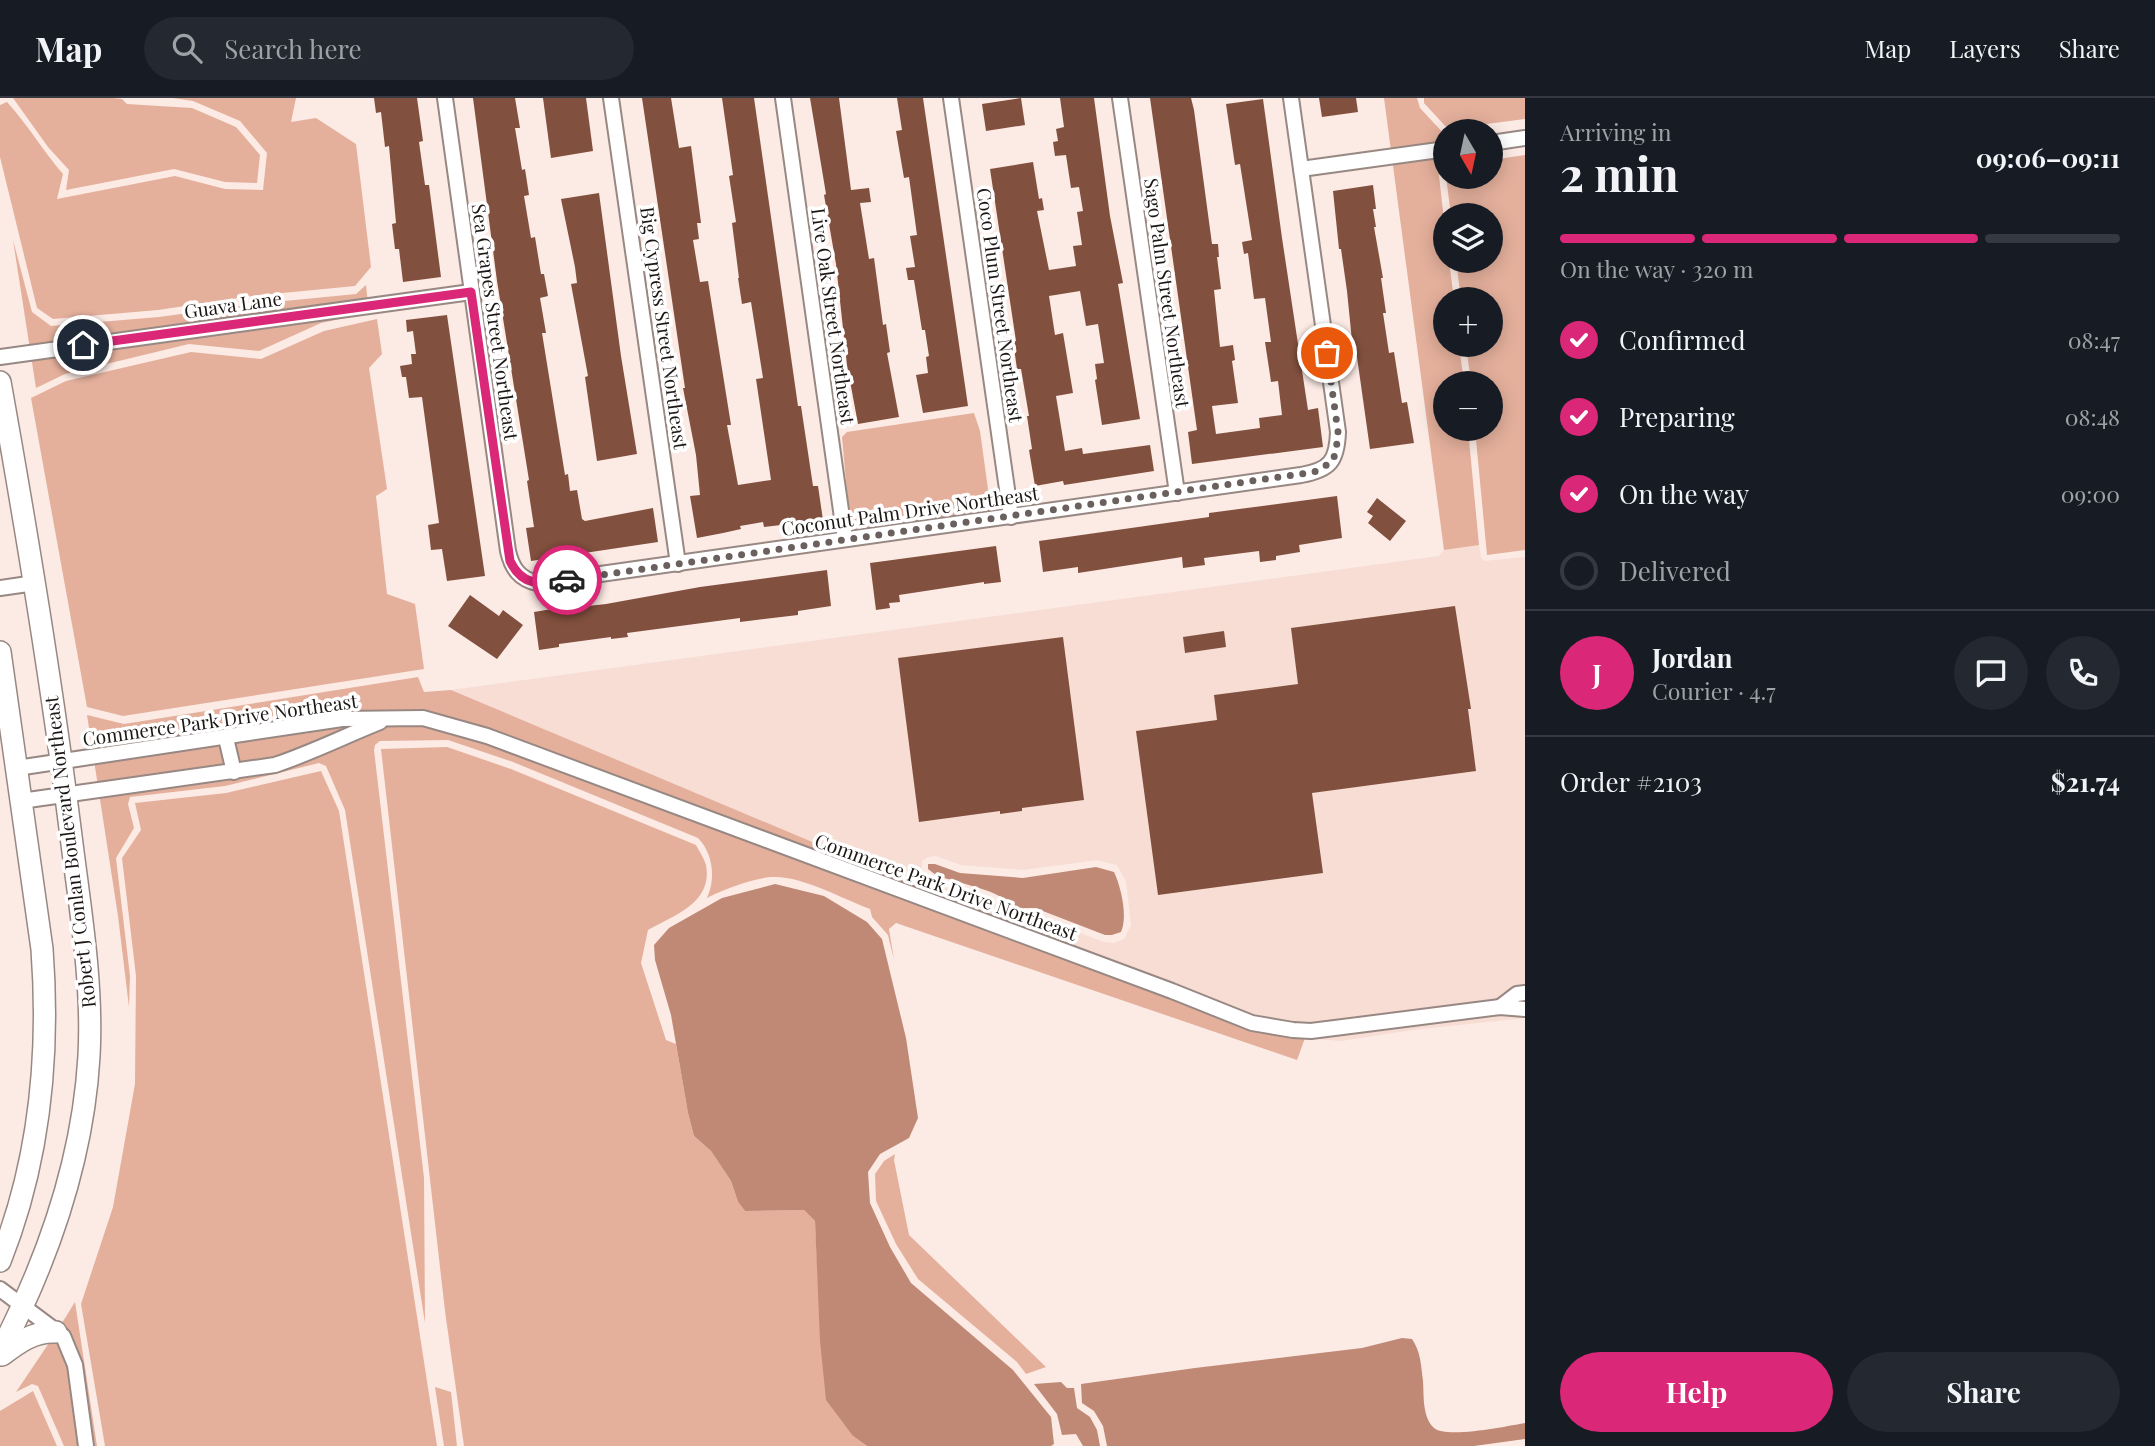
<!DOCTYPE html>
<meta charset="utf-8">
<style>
:root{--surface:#171b24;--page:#242831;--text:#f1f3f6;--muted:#9ea1a6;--line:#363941;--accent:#db2777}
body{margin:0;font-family:"Playfair Display",serif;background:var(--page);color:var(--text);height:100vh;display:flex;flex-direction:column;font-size:26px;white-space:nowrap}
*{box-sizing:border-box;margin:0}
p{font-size:23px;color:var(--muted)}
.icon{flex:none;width:38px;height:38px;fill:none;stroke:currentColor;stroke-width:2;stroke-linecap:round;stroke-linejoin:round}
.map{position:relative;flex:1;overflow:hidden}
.sheet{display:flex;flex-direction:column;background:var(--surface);width:630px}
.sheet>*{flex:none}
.needle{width:46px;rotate:171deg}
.buttons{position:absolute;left:1433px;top:21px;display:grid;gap:14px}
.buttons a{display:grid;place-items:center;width:70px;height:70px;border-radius:50%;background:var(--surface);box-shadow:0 4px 18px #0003;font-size:35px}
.pin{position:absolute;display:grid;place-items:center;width:60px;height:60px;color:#fff;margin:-30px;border:4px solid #fff;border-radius:50%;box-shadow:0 2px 7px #0007}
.courier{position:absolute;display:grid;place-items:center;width:70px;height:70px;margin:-35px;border:5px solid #db2777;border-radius:50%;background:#fff;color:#222;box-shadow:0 2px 9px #0007}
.head em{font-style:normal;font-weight:700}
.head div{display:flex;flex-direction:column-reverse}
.head{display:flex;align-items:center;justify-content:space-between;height:119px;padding:0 35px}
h1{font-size:46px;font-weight:700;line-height:52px}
.bar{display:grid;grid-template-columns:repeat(4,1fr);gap:10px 7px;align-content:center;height:84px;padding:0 35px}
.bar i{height:9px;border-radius:5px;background:var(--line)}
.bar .active{background:var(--accent)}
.bar p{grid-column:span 4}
.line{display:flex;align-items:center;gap:18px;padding:0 35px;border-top:2px solid var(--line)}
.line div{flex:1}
.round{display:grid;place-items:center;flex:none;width:74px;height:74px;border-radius:37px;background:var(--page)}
ol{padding:0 35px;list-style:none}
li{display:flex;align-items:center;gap:21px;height:77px}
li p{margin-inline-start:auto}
li .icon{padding:7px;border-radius:50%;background:var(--accent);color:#fff;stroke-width:4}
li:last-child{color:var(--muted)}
li i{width:38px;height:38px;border:4px solid var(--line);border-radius:50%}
.cta{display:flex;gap:14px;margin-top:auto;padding:14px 35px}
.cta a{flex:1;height:80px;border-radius:42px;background:var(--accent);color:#fff;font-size:28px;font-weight:700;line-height:80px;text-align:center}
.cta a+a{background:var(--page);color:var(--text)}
header{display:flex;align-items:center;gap:42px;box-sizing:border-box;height:98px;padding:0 35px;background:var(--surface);border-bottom:2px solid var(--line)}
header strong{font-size:33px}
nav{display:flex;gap:38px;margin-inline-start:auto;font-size:24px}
.search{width:490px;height:63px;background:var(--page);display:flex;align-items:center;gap:18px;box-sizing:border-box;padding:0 24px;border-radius:38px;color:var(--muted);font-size:26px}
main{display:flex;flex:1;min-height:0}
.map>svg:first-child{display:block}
.built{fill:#f7ddd4;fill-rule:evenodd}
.green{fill:#e4b09c}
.water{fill:#c08975}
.building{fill:#82503e}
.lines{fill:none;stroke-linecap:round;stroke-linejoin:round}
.street-casing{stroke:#988883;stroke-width:18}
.secondary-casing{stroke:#988883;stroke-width:24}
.street{stroke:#fff;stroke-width:14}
.secondary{stroke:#fff;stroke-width:21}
.done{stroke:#6a605d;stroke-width:7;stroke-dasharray:0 12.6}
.route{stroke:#db2777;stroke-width:9}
.labels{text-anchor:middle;stroke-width:7;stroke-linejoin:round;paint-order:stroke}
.street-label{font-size:19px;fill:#1c1614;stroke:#fff}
</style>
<header>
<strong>Map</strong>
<div class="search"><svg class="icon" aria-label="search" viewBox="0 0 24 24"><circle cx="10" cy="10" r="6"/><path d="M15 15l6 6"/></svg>Search here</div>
<nav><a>Map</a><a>Layers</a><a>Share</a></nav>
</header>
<main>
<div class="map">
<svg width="1525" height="1348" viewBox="0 0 1525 1348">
<rect width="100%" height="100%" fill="#fceae4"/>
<path class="built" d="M 1476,447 L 1479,447 L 1481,460 L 1484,463 L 1525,459 L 1525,920 L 1413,932 L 1341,943 L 1305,940 L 1207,910 L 451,592 L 1439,458 L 1444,452 ZM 936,758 L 961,767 L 1023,772 L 1097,762 L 1117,767 L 1126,783 L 1131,827 L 1124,841 L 1114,845 L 1104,844 L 1034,818 L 1017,820 L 1003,809 L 990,803 L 946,789 L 926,779 L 922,773 L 922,763 L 928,759 Z"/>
<g class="green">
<polygon points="13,0 113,0 122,1 127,6 192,10 236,29 260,57 257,85 225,84 174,71 66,92 69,72 48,49"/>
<path d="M 173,0 L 296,0 L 291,24 L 316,20 L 356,46 L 371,169 L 355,188 L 252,198 L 158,212 L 53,221 L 37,210 L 0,59 L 0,7 L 7,4 C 28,27 43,53 63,76 L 57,101 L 175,78 L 225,91 L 263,92 L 267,55 L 240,23 L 193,3 Z"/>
<polygon points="1384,0 1417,0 1420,10 1445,37 1445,60 1440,62 1438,69 1445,131 1446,163 1449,163 1454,201 1446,201 1446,247 1459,247 1464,285 1446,285 1446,331 1468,331 1479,447 1444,452"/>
<polygon points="1424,0 1525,0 1525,21 1448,31 1424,5"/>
<polygon points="1525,57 1525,452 1487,457 1475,331 1491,331 1491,285 1471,285 1466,247 1491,247 1491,201 1461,201 1456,163 1491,163 1491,117 1451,117 1446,79 1491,79 1491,62"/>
<polygon points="13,142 32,214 51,228 159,219 253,206 356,196 366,187 369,215 321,225 259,253 189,246 65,276 36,290"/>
<polygon points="377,221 382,256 369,270 387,391 376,398 387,496 415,506 424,571 123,618 87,609 31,300 66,283 191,254 261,261 324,233"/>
<polygon points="974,315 980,333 991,413 983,417 868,433 857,427 849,416 842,339 847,334"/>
<path d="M 418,579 L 424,594 L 451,592 L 1207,910 L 1305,940 L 1297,962 L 896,825 L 889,831 L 894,862 L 888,837 L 872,819 L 870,811 C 843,801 804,779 775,779 C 759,778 721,792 707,800 C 716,781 713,755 698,740 L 513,664 L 448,642 L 380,643 L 375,647 L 374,652 L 424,1080 L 425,1225 L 345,712 L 326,668 L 319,665 L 225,688 L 130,699 L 128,706 L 134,730 L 116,760 L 130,878 L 129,909 L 118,818 L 87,617 L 124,626 Z"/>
<path d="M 447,649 L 511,671 L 696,747 C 699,753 704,760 706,767 C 713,805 674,817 648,832 L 641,865 L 666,942 L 676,946 L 688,1015 L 694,1038 L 711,1053 L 731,1083 L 738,1104 L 745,1113 L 804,1112 L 815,1123 L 818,1182 L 853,1338 L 867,1348 L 464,1348 L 445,1213 L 381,651 Z"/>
<polygon points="321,673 339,713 437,1348 105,1348 81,1206 113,1109 135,986 136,878 122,760 141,732 135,705 226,695"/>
<polygon points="895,1056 894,1062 909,1137 1046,1269 1026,1276 1017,1264 918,1181 896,1146 876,1103 875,1076 884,1063"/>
<polygon points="75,1204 97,1348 64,1348 38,1288 32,1286 16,1294 51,1242 64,1242 64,1226 62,1225"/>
<polygon points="435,1289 451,1294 457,1348 444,1348"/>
<polygon points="33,1293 57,1348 0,1348 0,1313"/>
</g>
<g class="water">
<path d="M 928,766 L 935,766 L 960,775 L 1023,780 L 1096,769 L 1114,774 C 1121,789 1128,818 1121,834 L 1112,837 L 1105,837 L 1035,810 L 1024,810 L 1020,814 C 1014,810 1012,807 1007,803 C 991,790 956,785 936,777 L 928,771 Z"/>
<polygon points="775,786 824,798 867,824 882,841 906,940 918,1020 909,1040 880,1056 868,1074 870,1105 890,1149 911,1185 1013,1272 1051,1319 1054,1346 1051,1348 867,1348 853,1338 826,1302 820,1243 815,1123 804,1112 745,1113 738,1104 731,1083 711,1053 694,1038 688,1015 671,917 655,862 654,847 669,830 722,800"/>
<path d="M 1402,1240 L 1412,1241 C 1421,1254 1421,1268 1423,1283 C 1424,1297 1422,1319 1434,1330 C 1446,1341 1508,1328 1525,1325 L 1525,1341 L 1474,1348 L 1107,1348 L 1103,1328 L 1094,1313 L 1082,1305 L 1081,1286 L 1195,1270 L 1362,1250 Z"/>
<polygon points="1061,1284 1067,1290 1074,1290 1077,1310 1090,1319 1097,1332 1100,1348 1083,1348 1076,1336 1062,1337 1057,1316 1034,1286"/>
</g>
<g class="building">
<polygon points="374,0 417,0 423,43 419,44 425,87 429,87 441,179 403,184 399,151 395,151 392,126 396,125 389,48 385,49 381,14 376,15"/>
<polygon points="473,0 515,0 520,30 515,30 522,72 525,71 529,97 524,98 531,140 535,139 541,176 544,176 548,198 540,200 546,235 542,235 565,377 568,376 570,393 577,392 582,421 585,423 653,410 658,444 531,463 526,430 534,429 527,383 529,382 497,183"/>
<polygon points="543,0 586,0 593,53 551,60"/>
<polygon points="642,0 671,0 679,50 691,48 701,125 697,125 699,141 693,142 700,184 708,183 731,327 727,327 738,387 771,382 756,281 763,280 751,204 742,206 738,180 739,180 732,125 736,124 729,78 733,77 722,0 754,0 798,308 801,308 813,388 818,388 823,422 764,429 763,424 740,428 741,431 723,435 697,440 690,398 700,397 696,357 683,290 685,290"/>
<polygon points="810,0 839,0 851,92 869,90 871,104 860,105 869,161 874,160 883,227 886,226 890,254 887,255 899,319 858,326 847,267 836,166 824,97 826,96"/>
<polygon points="897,0 923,0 968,308 923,315 916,277 928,275 926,259 929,258 925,232 922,232 914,182 908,182 906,170 915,169 910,138 917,137 909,79 904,80 896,33 902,32"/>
<polygon points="1021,0 1025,27 986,33 982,6"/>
<polygon points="1060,0 1094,0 1110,118 1123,185 1118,186 1140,321 1102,327 1095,282 1097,281 1095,266 1104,265 1098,226 1086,228 1080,193 1049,198 1055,237 1063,235 1073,295 1056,298 1065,353 1082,350 1083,356 1150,347 1154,373 1064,387 1063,383 1035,388 1029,352 1032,351 1027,318 1029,318 1021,271 1017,271 1013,243 1016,243 990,71 1033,64 1039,101 1042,100 1044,112 1037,113 1049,172 1076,168 1073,148 1082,147 1077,114 1083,113 1079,89 1071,90 1066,57 1055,58 1053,44 1058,43 1056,31 1064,29"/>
<polygon points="1150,0 1191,0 1194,12 1212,146 1218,146 1219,159 1217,159 1221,191 1214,192 1220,249 1233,247 1235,262 1232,263 1238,305 1212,308 1216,336 1260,330 1259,320 1282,317 1278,283 1271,284 1270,277 1265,244 1271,244 1265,200 1254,201 1248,155 1244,156 1242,144 1252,142 1240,66 1235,67 1226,6 1263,1 1282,140 1308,312 1318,310 1323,349 1192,366 1188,334 1197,332"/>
<polygon points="1319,0 1356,0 1358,14 1322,19"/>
<polygon points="1373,87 1376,111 1373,111 1376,129 1374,129 1383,180 1381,180 1386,215 1383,215 1389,255 1394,254 1402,305 1407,304 1414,345 1370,351 1356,252 1353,253 1347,193 1341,151 1339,151 1333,93"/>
<polygon points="599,95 621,258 637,356 597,363 585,279 588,278 571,186 577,185 575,169 561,101"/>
<polygon points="447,217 485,478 447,483 442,451 431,452 428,427 439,425 422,299 409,300 406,279 402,279 400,268 412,266 411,256 416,256 413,233 407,234 406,222"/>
<polygon points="1337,398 1342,440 1299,447 1300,454 1276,458 1276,462 1260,464 1259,453 1204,460 1205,467 1183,470 1182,459 1078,475 1078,469 1043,474 1039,443 1209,419 1209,415"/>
<polygon points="1377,400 1406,423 1390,443 1368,425 1373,418 1367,414"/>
<polygon points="996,448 1001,484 984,486 984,484 899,497 900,504 889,505 890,510 876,512 870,465"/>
<polygon points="827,472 831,508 798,513 798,517 740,524 740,520 627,535 628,539 611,541 611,539 559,546 559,549 539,552 534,514 588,505 588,508 606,506 700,489"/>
<polygon points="470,497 499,518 503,512 523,527 497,561 448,528"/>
<polygon points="1455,508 1471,611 1468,611 1476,673 1312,695 1323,775 1158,797 1136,633 1217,622 1214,597 1298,586 1291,530"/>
<polygon points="1224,533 1226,549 1185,555 1183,539"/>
<polygon points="1063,539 1084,702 1022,710 1022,713 1000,716 1000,713 919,724 898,560"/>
</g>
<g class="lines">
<g class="street-casing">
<g id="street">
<path d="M 445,0 L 508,453 C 512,471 520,481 537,485 L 1301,377 C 1330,372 1337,363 1338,334 L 1291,0"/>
<polyline points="611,0 678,466"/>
<polyline points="783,0 845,441"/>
<polyline points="951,0 1011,419"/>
<polyline points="1120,0 1177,395"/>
<polyline points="1491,45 1525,40"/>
<polyline points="1301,71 1446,51"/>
<polyline points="0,259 471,194"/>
<polyline points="0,490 35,485"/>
<polyline points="226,640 234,674"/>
<polyline points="17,670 342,621 423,620 487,638 1172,893 1252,925 1293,932 1311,933 1500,909 1525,911"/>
<path d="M 21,703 L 275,667 C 311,655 345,638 380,624"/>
<polyline points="1500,909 1517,896 1525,895"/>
<polyline points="0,1191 63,1238 75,1267 86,1348"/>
</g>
</g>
<g class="secondary-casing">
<g id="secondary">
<path d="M 0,284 C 27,435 52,586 71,738 C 80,811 93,884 89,958 C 83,1063 48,1162 0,1254"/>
<path d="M 0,554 L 42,851 C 50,958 40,1063 0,1163"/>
<path d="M 2,1257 C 19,1244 34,1233 56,1234"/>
</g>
</g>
<use href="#street" class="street"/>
<use href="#secondary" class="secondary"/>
</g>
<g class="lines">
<polyline class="done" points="567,482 1314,374 1332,364 1336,354 1338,334 1327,255"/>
<path class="route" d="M 83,247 L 471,194 L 510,463 C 523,490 542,486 567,482"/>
</g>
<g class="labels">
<g class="street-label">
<text transform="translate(1167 195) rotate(82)" y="7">Sago Palm Street Northeast</text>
<text transform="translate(233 207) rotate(-8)" y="7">Guava Lane</text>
<text transform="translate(1000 207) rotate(82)" y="7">Coco Plum Street Northeast</text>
<text transform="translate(833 218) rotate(82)" y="7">Live Oak Street Northeast</text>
<text transform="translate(495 224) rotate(82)" y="7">Sea Grapes Street Northeast</text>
<text transform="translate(664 230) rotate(82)" y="7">Big Cypress Street Northeast</text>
<text transform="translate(910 413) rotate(-8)" y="7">Coconut Palm Drive Northeast</text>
<text transform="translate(220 622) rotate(-8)" y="7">Commerce Park Drive Northeast</text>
<text transform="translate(70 754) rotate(-97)" y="7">Robert J Conlan Boulevard Northeast</text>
<text transform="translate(946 789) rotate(20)" y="7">Commerce Park Drive Northeast</text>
</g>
</g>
</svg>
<div class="buttons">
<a><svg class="needle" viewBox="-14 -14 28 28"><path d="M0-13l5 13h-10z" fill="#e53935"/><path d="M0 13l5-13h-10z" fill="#9ea1a6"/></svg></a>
<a><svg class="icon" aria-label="layers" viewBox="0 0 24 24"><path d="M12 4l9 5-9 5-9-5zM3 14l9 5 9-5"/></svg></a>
<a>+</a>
<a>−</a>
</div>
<div class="pin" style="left:1327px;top:255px;background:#ea580c"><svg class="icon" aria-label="bag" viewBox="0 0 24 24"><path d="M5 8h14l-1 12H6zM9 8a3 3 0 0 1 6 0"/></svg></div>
<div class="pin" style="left:83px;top:247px;background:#1f2937"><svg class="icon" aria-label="home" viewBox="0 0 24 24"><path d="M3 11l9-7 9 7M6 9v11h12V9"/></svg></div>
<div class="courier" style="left:567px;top:482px"><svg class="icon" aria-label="car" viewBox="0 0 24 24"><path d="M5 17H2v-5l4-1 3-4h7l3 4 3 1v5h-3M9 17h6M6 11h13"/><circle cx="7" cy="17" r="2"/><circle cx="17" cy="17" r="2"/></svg></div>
</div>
<section class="sheet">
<div class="head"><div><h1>2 min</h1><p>Arriving in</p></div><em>09:06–09:11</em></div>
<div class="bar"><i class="active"></i><i class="active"></i><i class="active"></i><i></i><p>On the way · 320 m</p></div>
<ol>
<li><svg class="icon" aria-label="check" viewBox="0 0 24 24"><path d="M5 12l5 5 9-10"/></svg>Confirmed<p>08:47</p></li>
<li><svg class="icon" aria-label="check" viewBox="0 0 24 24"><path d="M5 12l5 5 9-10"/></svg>Preparing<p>08:48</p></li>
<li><svg class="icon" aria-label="check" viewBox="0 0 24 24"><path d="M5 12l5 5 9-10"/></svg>On the way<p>09:00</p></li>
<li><i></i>Delivered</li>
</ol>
<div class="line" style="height:126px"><b class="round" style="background:var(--accent);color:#fff">J</b><div><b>Jordan</b><p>Courier · 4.7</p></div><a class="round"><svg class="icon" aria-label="chat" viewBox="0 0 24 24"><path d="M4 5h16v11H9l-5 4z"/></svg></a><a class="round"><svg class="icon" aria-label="phone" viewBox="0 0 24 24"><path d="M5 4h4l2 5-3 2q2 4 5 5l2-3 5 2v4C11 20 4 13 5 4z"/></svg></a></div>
<div class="line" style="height:91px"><div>Order #2103</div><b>$21.74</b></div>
<div class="cta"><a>Help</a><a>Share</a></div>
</section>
</main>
